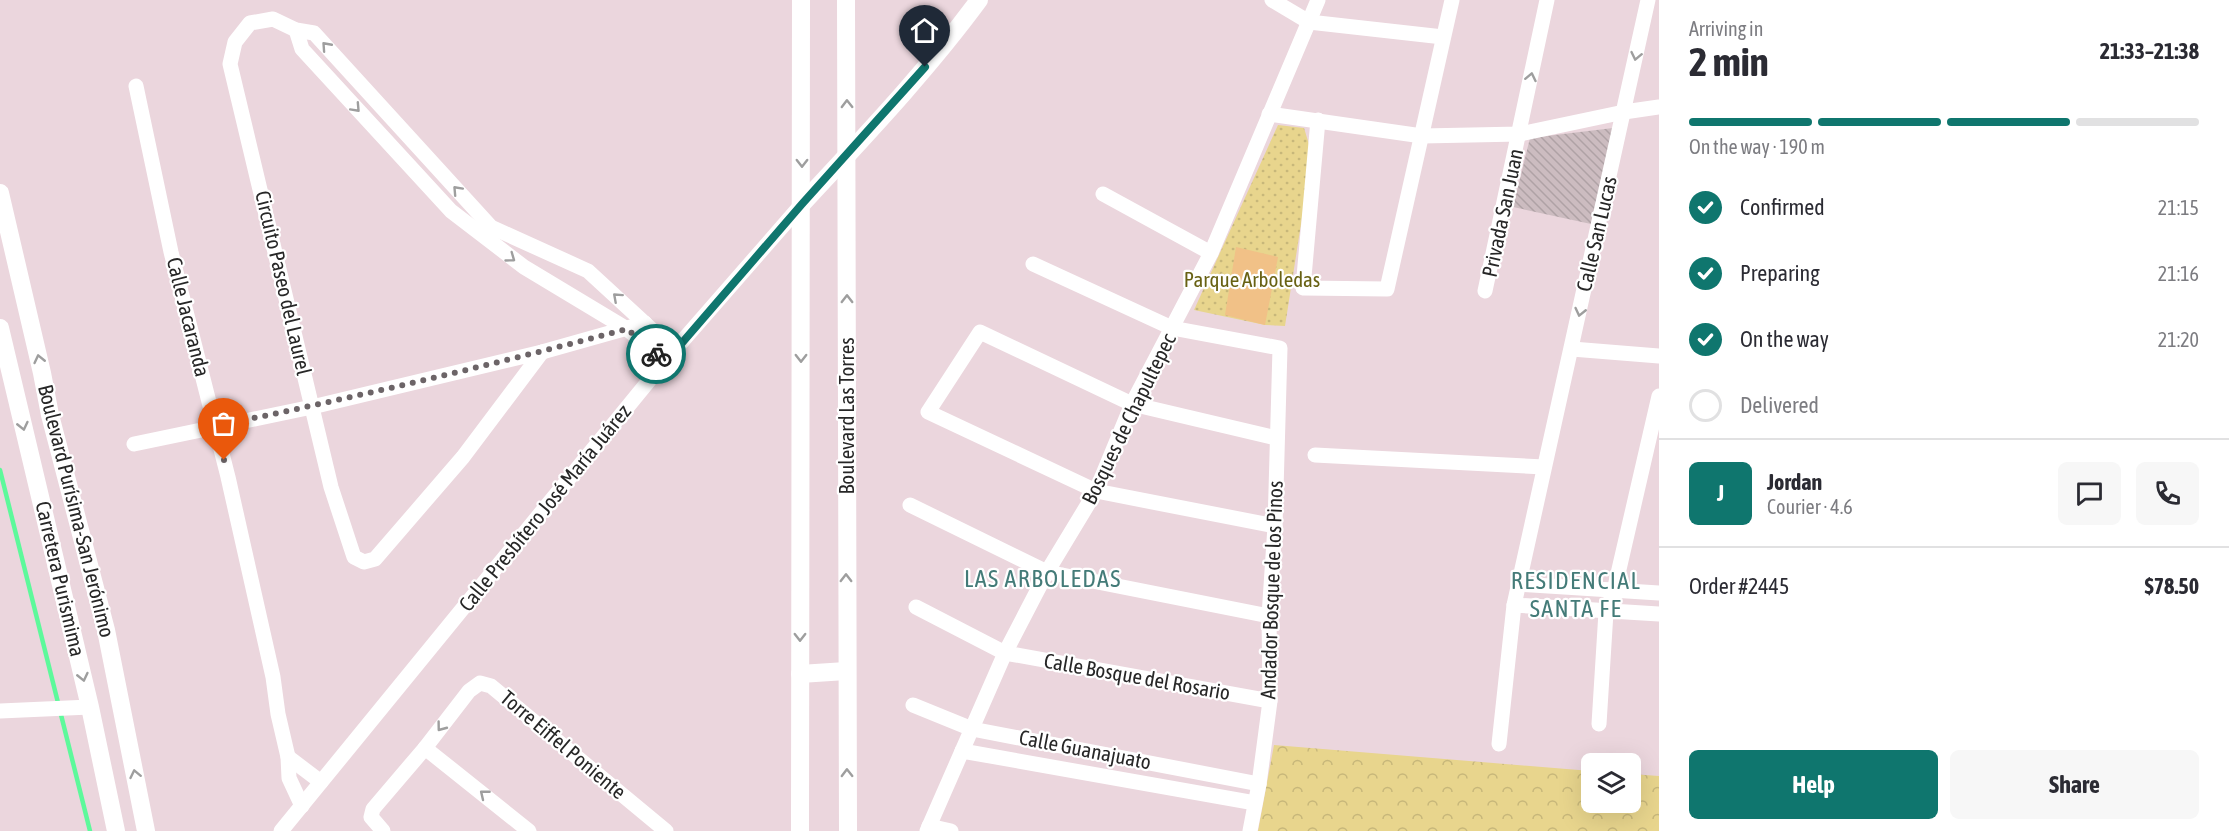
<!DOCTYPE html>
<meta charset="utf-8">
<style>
:root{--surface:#fff;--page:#f7f7f7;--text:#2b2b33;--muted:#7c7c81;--line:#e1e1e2;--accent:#0f766e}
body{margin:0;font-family:"Asap Condensed",sans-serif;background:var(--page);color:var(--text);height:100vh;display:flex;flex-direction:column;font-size:22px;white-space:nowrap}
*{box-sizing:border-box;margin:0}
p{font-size:20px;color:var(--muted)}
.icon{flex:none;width:33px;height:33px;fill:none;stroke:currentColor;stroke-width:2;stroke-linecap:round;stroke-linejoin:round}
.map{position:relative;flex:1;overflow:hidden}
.side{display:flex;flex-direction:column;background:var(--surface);width:570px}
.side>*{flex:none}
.buttons{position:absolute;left:1581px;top:753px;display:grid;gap:12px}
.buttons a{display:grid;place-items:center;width:60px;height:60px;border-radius:9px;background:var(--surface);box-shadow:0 6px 24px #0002;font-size:30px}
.pin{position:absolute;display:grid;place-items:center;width:51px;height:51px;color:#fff;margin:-62px -26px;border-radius:50% 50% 50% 0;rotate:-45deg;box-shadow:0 0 6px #0007}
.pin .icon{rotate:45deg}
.courier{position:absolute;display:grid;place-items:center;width:60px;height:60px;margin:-30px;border:4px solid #0f766e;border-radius:50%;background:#fff;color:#222;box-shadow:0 2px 8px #0007}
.head em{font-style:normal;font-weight:700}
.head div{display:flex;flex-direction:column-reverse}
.head{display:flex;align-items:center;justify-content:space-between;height:102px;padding:0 30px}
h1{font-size:39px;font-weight:700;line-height:45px}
.bar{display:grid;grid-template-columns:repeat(4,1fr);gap:9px 6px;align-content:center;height:72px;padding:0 30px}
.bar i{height:8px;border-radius:4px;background:var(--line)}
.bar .active{background:var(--accent)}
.bar p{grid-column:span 4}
.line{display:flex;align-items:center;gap:15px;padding:0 30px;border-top:2px solid var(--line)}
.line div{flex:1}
.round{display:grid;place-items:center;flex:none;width:63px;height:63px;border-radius:9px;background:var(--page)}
ol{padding:0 30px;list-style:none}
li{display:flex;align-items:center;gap:18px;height:66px}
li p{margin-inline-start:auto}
li .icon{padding:6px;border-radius:50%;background:var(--accent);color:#fff;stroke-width:4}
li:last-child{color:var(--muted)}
li i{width:33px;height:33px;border:3px solid var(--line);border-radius:50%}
.button{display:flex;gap:12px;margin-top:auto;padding:12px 30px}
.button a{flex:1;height:69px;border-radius:9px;background:var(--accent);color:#fff;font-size:24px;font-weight:700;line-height:69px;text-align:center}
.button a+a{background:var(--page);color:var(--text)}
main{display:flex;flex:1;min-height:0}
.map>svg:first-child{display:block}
.forest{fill:url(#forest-crowns)}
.park{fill:url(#park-dots)}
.pitch{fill:#f1c187}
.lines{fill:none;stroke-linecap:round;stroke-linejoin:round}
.stream{stroke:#5ef99b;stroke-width:4.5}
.building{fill:url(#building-back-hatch)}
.minor{stroke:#fff;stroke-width:15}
.tertiary{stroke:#fff;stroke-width:18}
.oneway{stroke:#9e9e9e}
.done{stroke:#6c6467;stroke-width:6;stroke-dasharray:0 10.8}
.route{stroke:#0f766e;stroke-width:8}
.labels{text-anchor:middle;stroke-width:4.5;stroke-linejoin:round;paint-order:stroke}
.street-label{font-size:21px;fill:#272727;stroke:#fff}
.park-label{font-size:21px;fill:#686113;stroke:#fff}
.quarter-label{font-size:24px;letter-spacing:1.5px;fill:#447b78;stroke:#fff}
</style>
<main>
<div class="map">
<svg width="1659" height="831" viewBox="0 0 1659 831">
<defs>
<pattern id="forest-crowns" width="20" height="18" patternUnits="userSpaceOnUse" patternTransform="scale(1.5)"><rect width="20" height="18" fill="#e8d58d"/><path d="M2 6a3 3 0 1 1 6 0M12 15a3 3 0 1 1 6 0" fill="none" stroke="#c7b77a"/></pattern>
<pattern id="park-dots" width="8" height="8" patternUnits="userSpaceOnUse" patternTransform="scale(1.5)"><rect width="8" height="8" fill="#e8d58d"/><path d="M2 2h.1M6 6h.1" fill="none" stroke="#c7b77a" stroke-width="1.8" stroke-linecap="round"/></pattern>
<pattern id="building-back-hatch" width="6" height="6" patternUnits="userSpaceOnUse" patternTransform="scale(1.5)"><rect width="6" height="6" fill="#ccbcc0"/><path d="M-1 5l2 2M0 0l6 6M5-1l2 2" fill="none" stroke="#afa2a5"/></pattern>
</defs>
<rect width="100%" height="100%" fill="#ebd6dd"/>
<polygon class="forest" points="1274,745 1591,771 1592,802 1630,802 1631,774 1659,776 1659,831 1258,831"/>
<polygon class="park" points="1278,125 1304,128 1312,154 1285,326 1265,325 1194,310"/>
<polygon class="pitch" points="1236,247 1278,257 1265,325 1225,315"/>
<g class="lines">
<polyline class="stream" points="0,470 90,831"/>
</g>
<polygon class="building" points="1613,128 1591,224 1513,207 1530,138"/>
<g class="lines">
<g class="minor">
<polyline points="1272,0 1309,22 1443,37"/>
<polyline points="296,30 302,49 451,211 524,267 627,329 665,361"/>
<polyline points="136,86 171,252 228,477 273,677 278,714 288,757 289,778 302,806"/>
<polyline points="1269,114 1422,136 1520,134 1624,112 1659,107"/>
<polyline points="1318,120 1303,288 1387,289 1452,0"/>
<polyline points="1103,194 1211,253"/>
<polyline points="1033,264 1172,328 1280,348 1275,526 1269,616 1270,701 1259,784 1250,831"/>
<polyline points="1485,291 1547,0"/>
<polyline points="1572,349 1659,356"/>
<polyline points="542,352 463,457 375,559 364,562 354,557 331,487 230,64 235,42 250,23 273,19 296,30 314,33 491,227 588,271 675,351"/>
<polyline points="134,444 312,407 542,352 645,323"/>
<polyline points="1315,455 1544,467"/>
<polyline points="910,505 1047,572 1269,616"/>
<polyline points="1275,526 1096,491 928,412 980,332 1132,404 1276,438"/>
<polyline points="1518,584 1659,593"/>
<polyline points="1514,605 1659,614"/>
<polyline points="916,607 1005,653 1270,701"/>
<polyline points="913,705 972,729 1259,784"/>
<polyline points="0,711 90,707"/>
<polyline points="1599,724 1606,612 1614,591 1659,396"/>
<polyline points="1499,744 1514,605 1648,0"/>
<polyline points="425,748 529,831"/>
<polyline points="962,751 1255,803"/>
<polyline points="288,757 321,782"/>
<polyline points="929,826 951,831"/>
<polyline points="281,831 665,361 802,204"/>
<polyline points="383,831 371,817 373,809 425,748 469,691 480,683 491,686 666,831"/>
<polyline points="927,831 1005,653 1047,572 1096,491 1132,404 1211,253 1318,0"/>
</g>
<g class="tertiary">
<polyline points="846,0 848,831"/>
<polyline points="0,193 42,373 50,415 106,630 146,831"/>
<path d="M 802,204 C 863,138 926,72 979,0"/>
<polyline points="0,328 90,707 116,831"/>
<polyline points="800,674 846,671"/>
<polyline points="800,831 801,0"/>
</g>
</g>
<defs><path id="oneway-chevron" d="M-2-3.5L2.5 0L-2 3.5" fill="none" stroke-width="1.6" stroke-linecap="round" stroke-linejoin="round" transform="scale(1.5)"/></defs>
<g class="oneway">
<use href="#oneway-chevron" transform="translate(326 46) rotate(-132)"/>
<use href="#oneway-chevron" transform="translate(1636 56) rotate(102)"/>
<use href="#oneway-chevron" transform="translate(1531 77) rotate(-78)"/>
<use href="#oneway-chevron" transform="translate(847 104) rotate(-91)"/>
<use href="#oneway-chevron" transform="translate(356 108) rotate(47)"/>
<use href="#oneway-chevron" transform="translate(802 163) rotate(90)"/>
<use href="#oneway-chevron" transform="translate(457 190) rotate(-133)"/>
<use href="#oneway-chevron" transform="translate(511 258) rotate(36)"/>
<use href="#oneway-chevron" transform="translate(617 297) rotate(-138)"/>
<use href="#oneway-chevron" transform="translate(847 299) rotate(-90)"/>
<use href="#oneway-chevron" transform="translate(1580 312) rotate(103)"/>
<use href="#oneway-chevron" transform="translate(801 358) rotate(90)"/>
<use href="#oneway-chevron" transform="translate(39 359) rotate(-103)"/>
<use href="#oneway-chevron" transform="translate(23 426) rotate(77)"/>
<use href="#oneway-chevron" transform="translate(846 578) rotate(-90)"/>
<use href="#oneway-chevron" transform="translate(800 637) rotate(90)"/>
<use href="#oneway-chevron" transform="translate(83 677) rotate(77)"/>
<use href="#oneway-chevron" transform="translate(441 727) rotate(127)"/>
<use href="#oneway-chevron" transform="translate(847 773) rotate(-91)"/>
<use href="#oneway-chevron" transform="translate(135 774) rotate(-102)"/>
<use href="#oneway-chevron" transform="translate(484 794) rotate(-141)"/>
</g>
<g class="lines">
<path class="done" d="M 224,460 L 215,426 C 354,398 491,365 627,329 L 656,354"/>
<polyline class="route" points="656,354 665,361 675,351 802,204 925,67"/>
</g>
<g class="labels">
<g class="street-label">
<text transform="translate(1503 213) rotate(-78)" y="7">Privada San Juan</text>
<text transform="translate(1597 234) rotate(-77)" y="7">Calle San Lucas</text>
<text transform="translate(283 283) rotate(77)" y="7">Circuito Paseo del Laurel</text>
<text transform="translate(188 317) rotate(76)" y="7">Calle Jacaranda</text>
<text transform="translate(847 416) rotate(-90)" y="7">Boulevard Las Torres</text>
<text transform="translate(1129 419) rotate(-64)" y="7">Bosques de Chapultepec</text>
<text transform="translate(545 508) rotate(-51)" y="7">Calle Presbítero José María Juárez</text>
<text transform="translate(76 511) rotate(76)" y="7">Boulevard Purísima-San Jerónimo</text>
<text transform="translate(60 579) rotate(77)" y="7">Carretera Purismima</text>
<text transform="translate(1272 590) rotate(-88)" y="7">Andador Bosque de los Pinos</text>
<text transform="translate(1137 677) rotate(10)" y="7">Calle Bosque del Rosario</text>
<text transform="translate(563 745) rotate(40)" y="7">Torre Eiffel Poniente</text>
<text transform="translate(1085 750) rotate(11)" y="7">Calle Guanajuato</text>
</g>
<g class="park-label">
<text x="1252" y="287">Parque Arboledas</text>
</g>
<g class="quarter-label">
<text x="1043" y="587">LAS ARBOLEDAS</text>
<text x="1576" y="589">RESIDENCIAL<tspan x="1576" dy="28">SANTA FE</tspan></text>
</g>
</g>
</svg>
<div class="buttons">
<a><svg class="icon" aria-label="layers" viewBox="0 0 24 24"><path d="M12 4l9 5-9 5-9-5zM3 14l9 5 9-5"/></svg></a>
</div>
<div class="pin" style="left:224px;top:460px;background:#ea580c"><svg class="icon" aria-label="bag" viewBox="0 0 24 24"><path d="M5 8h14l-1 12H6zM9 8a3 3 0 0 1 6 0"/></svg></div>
<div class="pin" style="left:925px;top:67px;background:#1f2937"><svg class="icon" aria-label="home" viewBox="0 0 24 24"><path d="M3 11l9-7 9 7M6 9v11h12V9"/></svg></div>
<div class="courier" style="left:656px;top:354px"><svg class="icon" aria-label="bike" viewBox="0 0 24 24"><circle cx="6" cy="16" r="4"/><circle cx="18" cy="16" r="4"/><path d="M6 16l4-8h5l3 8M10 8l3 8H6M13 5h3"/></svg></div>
</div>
<section class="side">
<div class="head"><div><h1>2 min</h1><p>Arriving in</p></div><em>21:33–21:38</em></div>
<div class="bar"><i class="active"></i><i class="active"></i><i class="active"></i><i></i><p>On the way · 190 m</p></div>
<ol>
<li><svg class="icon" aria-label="check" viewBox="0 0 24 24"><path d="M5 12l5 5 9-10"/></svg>Confirmed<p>21:15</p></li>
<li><svg class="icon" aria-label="check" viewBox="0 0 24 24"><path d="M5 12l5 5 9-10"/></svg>Preparing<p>21:16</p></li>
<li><svg class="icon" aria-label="check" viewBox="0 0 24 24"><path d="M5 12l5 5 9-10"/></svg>On the way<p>21:20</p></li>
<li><i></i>Delivered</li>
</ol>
<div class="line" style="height:108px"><b class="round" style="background:var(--accent);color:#fff">J</b><div><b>Jordan</b><p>Courier · 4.6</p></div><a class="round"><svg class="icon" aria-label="chat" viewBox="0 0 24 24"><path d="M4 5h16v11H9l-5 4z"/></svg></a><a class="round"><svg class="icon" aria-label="phone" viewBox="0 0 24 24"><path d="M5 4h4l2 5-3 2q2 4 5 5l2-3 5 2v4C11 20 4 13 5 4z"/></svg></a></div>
<div class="line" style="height:78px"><div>Order #2445</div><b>$78.50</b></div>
<div class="button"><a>Help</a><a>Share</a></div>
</section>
</main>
